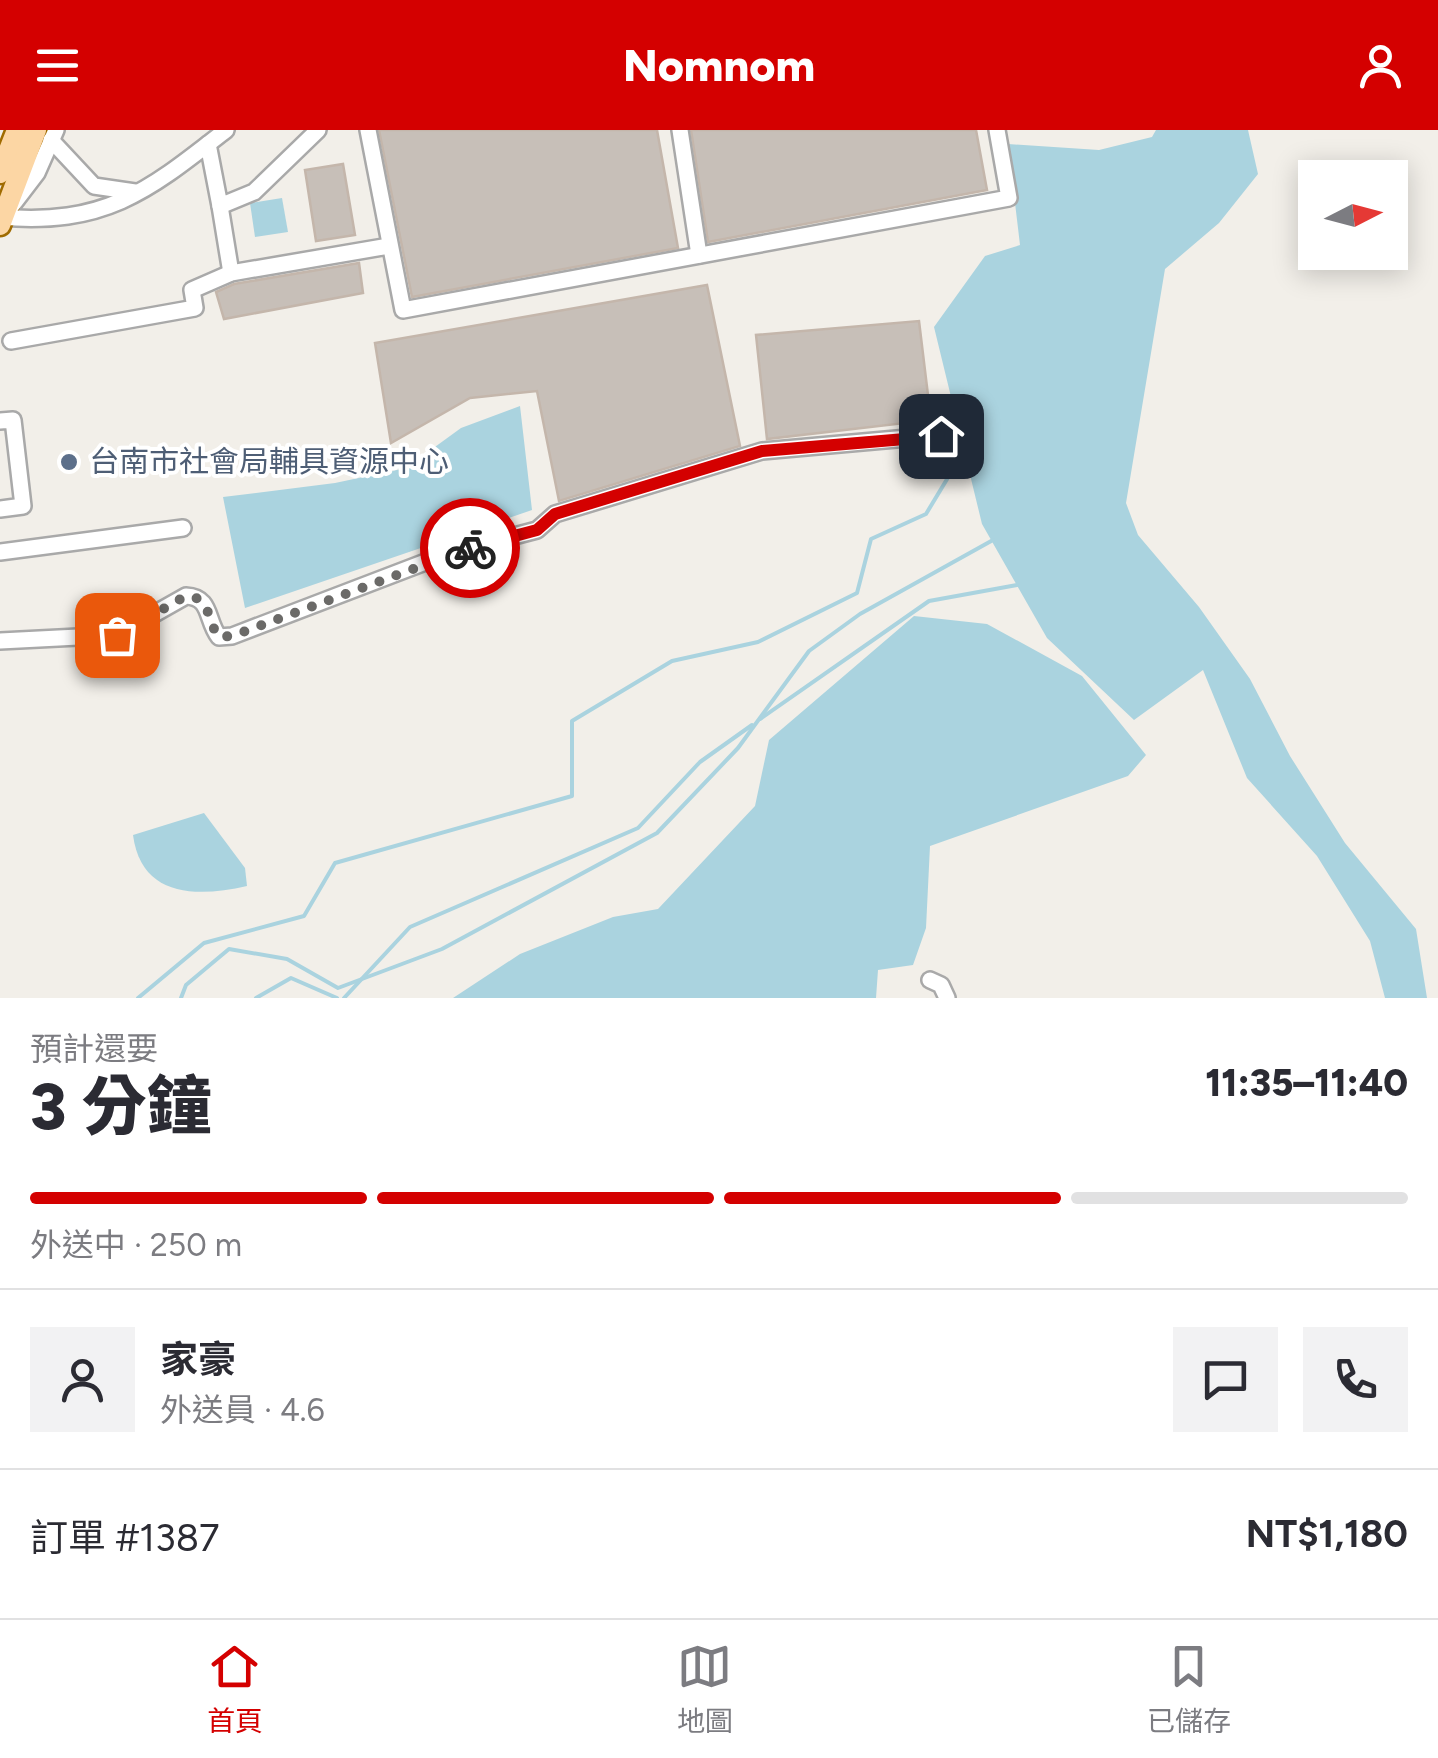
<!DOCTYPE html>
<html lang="zh-TW">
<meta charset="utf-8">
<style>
:root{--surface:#fff;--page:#f2f2f3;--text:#2b2b33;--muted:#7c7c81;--line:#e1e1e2;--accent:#d40000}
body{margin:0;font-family:Figtree,"Noto Sans TC",sans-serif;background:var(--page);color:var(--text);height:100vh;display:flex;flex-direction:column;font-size:38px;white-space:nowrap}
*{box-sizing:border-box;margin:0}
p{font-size:32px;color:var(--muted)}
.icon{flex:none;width:55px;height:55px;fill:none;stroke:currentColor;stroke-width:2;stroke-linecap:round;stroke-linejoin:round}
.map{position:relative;height:868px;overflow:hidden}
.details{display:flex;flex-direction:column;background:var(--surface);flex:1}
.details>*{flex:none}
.needle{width:65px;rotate:84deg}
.fabs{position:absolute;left:1298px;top:30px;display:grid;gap:20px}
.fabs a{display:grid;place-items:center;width:110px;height:110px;border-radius:0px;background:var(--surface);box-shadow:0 5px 25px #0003;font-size:50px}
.pin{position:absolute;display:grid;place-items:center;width:85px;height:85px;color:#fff;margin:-42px;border-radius:20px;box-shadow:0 5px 15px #0006}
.courier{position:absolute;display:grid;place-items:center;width:100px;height:100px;margin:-50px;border:8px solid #d40000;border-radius:50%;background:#fff;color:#222;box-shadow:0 2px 12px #0007}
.headline em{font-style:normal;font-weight:800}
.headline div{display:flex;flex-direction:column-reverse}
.headline{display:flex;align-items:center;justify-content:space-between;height:170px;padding:0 30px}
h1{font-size:65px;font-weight:800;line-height:75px}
.bar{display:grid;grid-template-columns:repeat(4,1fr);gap:15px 10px;align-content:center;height:120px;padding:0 30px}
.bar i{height:12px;border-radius:8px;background:var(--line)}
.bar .selected{background:var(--accent)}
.bar p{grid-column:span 4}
.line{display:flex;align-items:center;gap:25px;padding:0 30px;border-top:2px solid var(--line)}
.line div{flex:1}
.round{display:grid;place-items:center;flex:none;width:105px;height:105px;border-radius:0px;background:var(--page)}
header{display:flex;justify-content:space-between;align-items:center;height:130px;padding:0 30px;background:var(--accent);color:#fff;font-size:45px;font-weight:800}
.dock{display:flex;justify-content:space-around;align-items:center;height:140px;border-top:2px solid var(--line);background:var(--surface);font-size:28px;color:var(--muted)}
.dock a{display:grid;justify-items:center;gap:5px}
.dock .selected{color:var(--accent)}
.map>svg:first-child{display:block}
.water{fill:#aad3df}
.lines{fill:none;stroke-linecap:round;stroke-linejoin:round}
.stream{stroke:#aad3df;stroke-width:4}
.building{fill:#c7bfb8;stroke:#c4b6ab;stroke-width:2.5}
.minor-casing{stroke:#a9a9a9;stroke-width:20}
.major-casing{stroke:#a06b00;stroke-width:25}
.minor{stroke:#fff;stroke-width:15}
.major{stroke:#fcd6a4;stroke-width:20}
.done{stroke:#6b6a68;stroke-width:10;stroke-dasharray:0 18}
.route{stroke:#d40000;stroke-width:12}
.service-dot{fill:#5c6f8a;stroke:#fff;stroke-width:4}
.labels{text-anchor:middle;stroke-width:8;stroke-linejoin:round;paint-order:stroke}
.service-label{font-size:30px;fill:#4e5e75;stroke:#fff;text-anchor:start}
</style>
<header><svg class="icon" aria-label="menu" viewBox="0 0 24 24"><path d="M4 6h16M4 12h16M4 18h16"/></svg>Nomnom<svg class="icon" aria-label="person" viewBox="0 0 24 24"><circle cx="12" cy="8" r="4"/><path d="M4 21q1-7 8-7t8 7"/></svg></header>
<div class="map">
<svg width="1438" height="868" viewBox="0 0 1438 868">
<rect width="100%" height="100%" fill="#f2efe9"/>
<g class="water">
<polygon points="1156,0 1248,0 1258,44 1219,93 1165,139 1126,373 1138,405 1199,477 1250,549 1290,626 1345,713 1416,799 1427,868 1385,868 1370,811 1317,726 1247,648 1203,540 1134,590 1047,508 982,394 934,197 985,126 1020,115 1008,14 1099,20 1152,7"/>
<polygon points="282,68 288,102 255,107 250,73"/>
<polygon points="520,276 532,380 245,478 223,367 335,353 406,338 461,298"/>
<polygon points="914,486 987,494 1082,546 1146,625 1128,646 930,716 926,798 913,835 878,840 876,868 453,868 520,824 613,787 658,779 755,676 769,610"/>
<path d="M 204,683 L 245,738 L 247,756 C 194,768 141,766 133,705 Z"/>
</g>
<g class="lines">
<g class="stream">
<polyline points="760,589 929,471 1017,455"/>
<polyline points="138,868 204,813 304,786 335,733 572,666 572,591 672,531 758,512 857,463 871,409 926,384 964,321"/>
<polyline points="181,868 186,855 229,819 287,829 338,858 442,819 657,703 738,618 809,521 860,484 993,410"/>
<polyline points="256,868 291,848 337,868"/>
<polyline points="344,868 410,797 638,698 700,632 752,595"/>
</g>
</g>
<g class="building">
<polygon points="379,0 657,0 678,118 412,167"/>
<polygon points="691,0 976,0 987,60 708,112"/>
<polygon points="343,34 355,105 316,111 305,40"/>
<polygon points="359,133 363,163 224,189 216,162 234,154"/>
<polygon points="707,155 740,316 559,371 537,261 470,268 391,313 375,213"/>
<polygon points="919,191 931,290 767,309 756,205"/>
</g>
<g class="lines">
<g class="minor-casing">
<g id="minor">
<polyline points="368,0 403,180 1009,68 997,0"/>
<polyline points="680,0 699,125"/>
<polyline points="51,10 94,56 135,62"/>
<polyline points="208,14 220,76 254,62 318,0"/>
<polyline points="220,76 231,143"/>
<polyline points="11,77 37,43 56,0"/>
<path d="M 0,87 C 106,96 148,61 226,0"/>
<polyline points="11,211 195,178 192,160 231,143 389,116"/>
<polyline points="0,291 13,290 23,376 0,379"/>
<polyline points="0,422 183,398"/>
<path d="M 0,511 L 117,505 L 186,466 C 212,467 206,491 219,507 L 232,506 L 449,423 L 537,400 L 555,384 L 762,321 L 941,305"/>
<polyline points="930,850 941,855 947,868"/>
</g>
</g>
<g class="major-casing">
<g id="major">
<polyline points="0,43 17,0"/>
<polyline points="0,95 36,0"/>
</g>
</g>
<use href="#minor" class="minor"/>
<use href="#major" class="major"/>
</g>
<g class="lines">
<path class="done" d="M 117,505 L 186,466 C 212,467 206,491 219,507 L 232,506 L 470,418"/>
<polyline class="route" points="470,418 537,400 555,384 762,321 941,306"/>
</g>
<circle class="service-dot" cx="69" cy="332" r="10"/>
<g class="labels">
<g class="service-label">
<text x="89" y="342">台南市社會局輔具資源中心</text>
</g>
</g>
</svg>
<div class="fabs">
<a><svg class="needle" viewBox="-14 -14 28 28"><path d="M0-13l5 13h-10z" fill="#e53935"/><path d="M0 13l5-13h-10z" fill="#7c7c81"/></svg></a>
</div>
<div class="pin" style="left:117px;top:505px;background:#ea580c"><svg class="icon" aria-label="bag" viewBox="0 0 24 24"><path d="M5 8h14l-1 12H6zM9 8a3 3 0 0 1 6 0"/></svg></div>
<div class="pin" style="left:941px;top:306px;background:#1f2937"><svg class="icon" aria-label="home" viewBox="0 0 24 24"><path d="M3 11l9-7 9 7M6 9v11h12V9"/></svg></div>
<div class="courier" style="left:470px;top:418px"><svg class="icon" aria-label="bike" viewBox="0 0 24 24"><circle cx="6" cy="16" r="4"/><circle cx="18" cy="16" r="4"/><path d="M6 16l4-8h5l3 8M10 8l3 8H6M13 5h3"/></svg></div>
</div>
<section class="details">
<div class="headline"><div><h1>3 分鐘</h1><p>預計還要</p></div><em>11:35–11:40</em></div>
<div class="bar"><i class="selected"></i><i class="selected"></i><i class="selected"></i><i></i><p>外送中 · 250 m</p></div>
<div class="line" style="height:180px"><a class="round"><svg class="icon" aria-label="person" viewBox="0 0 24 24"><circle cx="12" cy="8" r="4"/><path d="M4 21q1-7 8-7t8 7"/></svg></a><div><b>家豪</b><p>外送員 · 4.6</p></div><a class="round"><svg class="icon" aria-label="chat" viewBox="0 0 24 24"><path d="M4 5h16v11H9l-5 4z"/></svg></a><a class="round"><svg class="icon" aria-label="phone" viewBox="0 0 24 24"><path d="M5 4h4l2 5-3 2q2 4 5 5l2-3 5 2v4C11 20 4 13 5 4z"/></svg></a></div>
<div class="line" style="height:130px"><div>訂單 #1387</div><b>NT$1,180</b></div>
</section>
<nav class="dock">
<a class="selected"><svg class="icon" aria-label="home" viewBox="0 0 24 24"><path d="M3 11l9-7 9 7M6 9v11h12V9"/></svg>首頁</a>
<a><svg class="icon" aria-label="map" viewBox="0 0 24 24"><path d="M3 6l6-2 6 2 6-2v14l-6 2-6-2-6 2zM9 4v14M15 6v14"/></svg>地圖</a>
<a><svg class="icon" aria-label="saved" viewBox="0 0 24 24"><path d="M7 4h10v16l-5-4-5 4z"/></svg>已儲存</a>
</nav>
